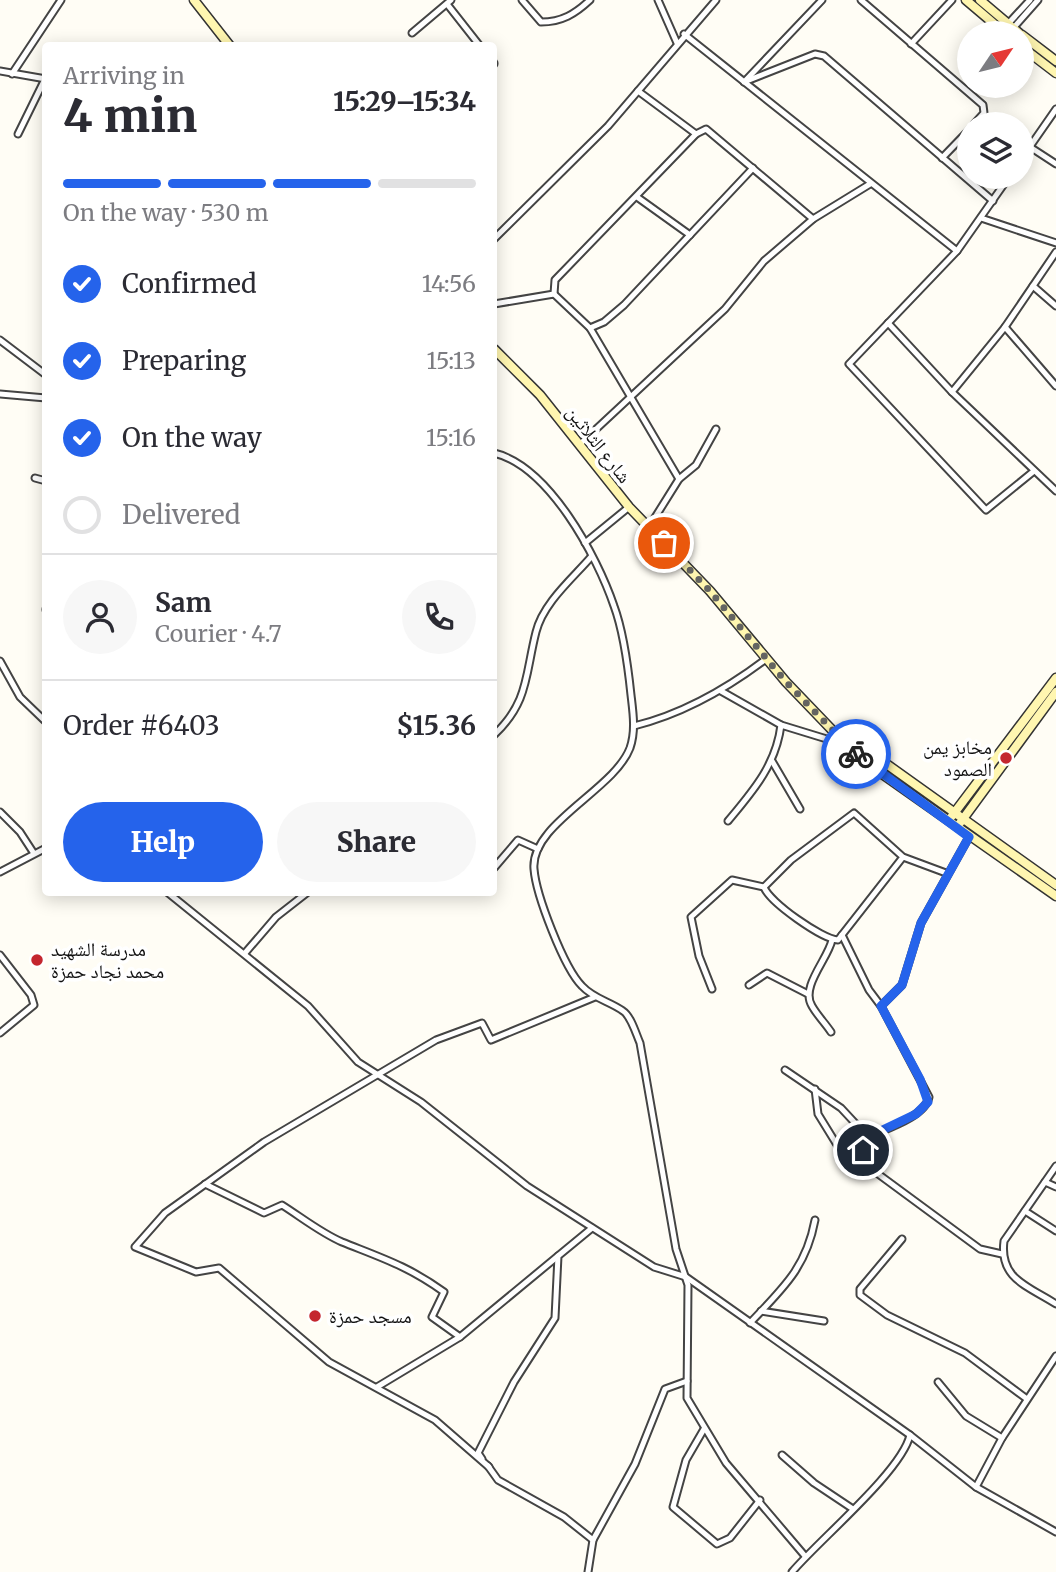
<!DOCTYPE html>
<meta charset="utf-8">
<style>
:root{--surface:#fff;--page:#f7f7f7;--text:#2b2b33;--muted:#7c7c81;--line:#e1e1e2;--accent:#2563eb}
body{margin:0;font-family:Merriweather,"Noto Naskh Arabic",serif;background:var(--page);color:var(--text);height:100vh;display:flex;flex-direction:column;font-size:26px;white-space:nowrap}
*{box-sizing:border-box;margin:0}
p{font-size:23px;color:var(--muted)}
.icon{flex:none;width:38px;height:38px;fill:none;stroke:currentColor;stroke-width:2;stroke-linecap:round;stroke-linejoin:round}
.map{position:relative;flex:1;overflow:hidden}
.sheet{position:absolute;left:42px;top:42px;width:455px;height:854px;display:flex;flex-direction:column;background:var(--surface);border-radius:7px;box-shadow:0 4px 18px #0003}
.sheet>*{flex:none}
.needle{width:46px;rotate:55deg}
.tools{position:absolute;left:957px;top:21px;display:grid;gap:14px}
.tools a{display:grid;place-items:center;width:77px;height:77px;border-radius:50%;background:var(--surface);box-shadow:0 4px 18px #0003;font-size:35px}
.pin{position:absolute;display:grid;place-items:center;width:60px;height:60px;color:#fff;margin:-30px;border:4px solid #fff;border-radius:50%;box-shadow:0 2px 7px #0007}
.courier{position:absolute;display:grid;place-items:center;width:70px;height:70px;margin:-35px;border:5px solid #2563eb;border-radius:50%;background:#fff;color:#222;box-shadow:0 2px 9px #0007}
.summary em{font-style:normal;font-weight:800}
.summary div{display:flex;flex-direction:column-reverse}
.summary{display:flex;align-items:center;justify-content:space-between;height:119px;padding:0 21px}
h1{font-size:46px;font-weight:800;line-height:52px}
.bar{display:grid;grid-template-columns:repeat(4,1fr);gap:10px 7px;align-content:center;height:84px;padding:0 21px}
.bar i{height:9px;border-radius:5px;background:var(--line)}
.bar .on{background:var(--accent)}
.bar p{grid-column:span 4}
.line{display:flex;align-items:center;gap:18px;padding:0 21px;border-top:2px solid var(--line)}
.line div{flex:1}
.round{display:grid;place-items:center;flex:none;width:74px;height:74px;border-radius:37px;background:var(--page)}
ol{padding:0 21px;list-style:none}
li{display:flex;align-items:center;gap:21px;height:77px}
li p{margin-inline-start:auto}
li .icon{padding:7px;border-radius:50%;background:var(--accent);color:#fff;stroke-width:4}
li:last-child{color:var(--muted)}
li i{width:38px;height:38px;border:4px solid var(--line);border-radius:50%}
.primary-button{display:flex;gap:14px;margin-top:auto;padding:14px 21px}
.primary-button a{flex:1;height:80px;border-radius:42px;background:var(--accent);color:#fff;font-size:28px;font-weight:800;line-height:80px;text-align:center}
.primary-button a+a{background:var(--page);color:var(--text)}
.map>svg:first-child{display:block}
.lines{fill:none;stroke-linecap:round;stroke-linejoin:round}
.street-casing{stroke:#444;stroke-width:9}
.secondary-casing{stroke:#333;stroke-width:11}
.street{stroke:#fff;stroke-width:5}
.secondary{stroke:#fff6b0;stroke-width:8}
.done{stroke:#646461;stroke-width:7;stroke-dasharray:0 12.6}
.route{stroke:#2563eb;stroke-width:9}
.poi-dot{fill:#c4262e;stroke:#fff;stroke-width:2.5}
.labels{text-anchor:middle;stroke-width:7;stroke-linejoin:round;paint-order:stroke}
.street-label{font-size:19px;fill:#111;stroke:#fff}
.poi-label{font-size:19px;fill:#111;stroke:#fff;text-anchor:start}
</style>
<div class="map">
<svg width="1056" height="1572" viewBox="0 0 1056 1572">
<rect width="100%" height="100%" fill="#fffdf5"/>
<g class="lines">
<g class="street-casing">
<g id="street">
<path d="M 522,0 L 541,22 C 562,22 575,14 590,0"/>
<polyline points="658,0 677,43"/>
<polyline points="716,0 638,91 696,134 706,129 813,219"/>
<polyline points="861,0 983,105 984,113 974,124"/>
<polyline points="447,4 480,46"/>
<polyline points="1006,26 1030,0"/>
<polyline points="412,33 451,0"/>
<polyline points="1009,33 1038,0"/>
<polyline points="684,34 957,251"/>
<polyline points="911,44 952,0"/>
<polyline points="494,63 494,64"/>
<polyline points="0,71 46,79"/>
<polyline points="12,74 61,0"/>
<polyline points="746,80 822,0"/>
<polyline points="744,82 815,54 824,56 993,201"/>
<polyline points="18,134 45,79"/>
<polyline points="1030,147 1056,164"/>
<polyline points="942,158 970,129"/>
<polyline points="1022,158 1056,109"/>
<polyline points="1009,177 957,251 849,364 986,510 1034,471"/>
<polyline points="637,197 690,235"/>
<polyline points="981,218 1056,243"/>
<polyline points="494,239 608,126 638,91"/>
<polyline points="1033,286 1056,306"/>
<polyline points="554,294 555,280 696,134"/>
<polyline points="494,304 554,294 590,328 679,479"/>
<polyline points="888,323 952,392 1056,491"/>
<polyline points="1005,327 1056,386"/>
<polyline points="590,328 604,322 624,305 753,168"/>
<polyline points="0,340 46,375"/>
<polyline points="952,392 1005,327 1056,252"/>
<polyline points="0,394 46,398"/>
<polyline points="579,445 725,309 764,261 813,219 870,184"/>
<path d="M 494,453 C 549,466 597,556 614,606 C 624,633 628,666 631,695 C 633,712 636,731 630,748 C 614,790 530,824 534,869 C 536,895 564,968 582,986 C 594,999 609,1001 623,1011 C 631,1016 636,1034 640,1043 L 676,1249 L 688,1285 L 687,1398 L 726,1463 L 805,1556"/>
<polyline points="35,478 46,481"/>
<polyline points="649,527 679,479 696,465 716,429"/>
<polyline points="585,543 629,507"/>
<polyline points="46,609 46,610"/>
<polyline points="0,661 20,697 46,722"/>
<polyline points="721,691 781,725 843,744"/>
<path d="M 634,726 C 683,714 725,690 766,659"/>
<path d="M 494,735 C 529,702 525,675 536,632 C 543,603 573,578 591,557"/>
<polyline points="772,761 800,809"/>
<polyline points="0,812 20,832 33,852"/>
<path d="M 728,821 C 753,791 776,765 781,725"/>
<path d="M 903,857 L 854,813 L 791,860 L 764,887 C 769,902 822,939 838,940 L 903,857 L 946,873"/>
<polyline points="494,868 518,840 538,849"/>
<polyline points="0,872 46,848"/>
<polyline points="167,892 308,1006 358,1062 421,1102 527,1186 654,1267 686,1277 910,1435 976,1487"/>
<polyline points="842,935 869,990 881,1006 902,985 921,923 969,837"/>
<polyline points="245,953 276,917 308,892"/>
<polyline points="0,955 31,995 34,1005 0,1033"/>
<polyline points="749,985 767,973 808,994"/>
<polyline points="712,989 699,956 691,917 732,880 764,887"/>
<path d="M 881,1006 L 929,1097 C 925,1117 885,1129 868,1137 L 863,1160 L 870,1168 L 980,1249 L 1002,1254"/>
<path d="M 831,1032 C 825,1023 817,1015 812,1006 C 800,987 828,959 832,940"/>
<polyline points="785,1070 841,1108 868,1137"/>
<polyline points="815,1089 818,1114 842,1153"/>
<path d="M 1056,1166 L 1004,1241 C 999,1279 1028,1286 1056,1304"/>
<polyline points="1045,1182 1056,1187"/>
<path d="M 205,1184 L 264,1213 L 282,1205 C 301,1217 321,1233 342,1242 C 382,1258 408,1266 444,1292 L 432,1317 L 460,1337 L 558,1256"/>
<polyline points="1025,1211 1056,1231"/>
<polyline points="902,1239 860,1289 860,1295 887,1315 965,1353 1027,1399"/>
<polyline points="761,1311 824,1321"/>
<path d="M 750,1323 C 783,1288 806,1268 815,1220"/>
<polyline points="1056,1356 1002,1438 976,1487 1056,1532"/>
<polyline points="938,1382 966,1416 1002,1438"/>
<polyline points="377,1387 460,1337"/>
<polyline points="704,1429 686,1460 673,1507 717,1544 730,1538 760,1500"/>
<polyline points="782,1455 814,1483 853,1509"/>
<polyline points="482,1459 478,1453 514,1382 555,1318 558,1256 592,1228"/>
<polyline points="488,1466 498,1480 564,1517 593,1540"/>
<polyline points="489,1467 435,1420 329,1362 219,1268 196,1272 135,1247 165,1213 264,1142 436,1040 482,1023 491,1040 595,997"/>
<polyline points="588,1572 593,1540 635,1464 665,1389 687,1381"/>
<path d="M 792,1572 C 819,1540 902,1471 910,1435"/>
</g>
</g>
<g class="secondary-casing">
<g id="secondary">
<polyline points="194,0 230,46"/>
<polyline points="966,0 1005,33"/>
<polyline points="980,0 1019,33"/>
<polyline points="1022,35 1056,61"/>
<polyline points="1022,47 1056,73"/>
<polyline points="494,349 540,395 629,507 710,591 786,682 858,757 1056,896"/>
<polyline points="850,745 864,748 1056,885"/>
<polyline points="952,816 1056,678"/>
<polyline points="960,823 1056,692"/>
</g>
</g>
<use href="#street" class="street"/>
<use href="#secondary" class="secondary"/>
</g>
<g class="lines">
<polyline class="done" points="664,543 710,591 786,682 856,754"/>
<polyline class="route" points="856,754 969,837 921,923 902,985 881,1006 920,1079 928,1102 916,1114 868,1137 863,1150"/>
</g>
<g class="poi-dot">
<circle cx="1006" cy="758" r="7"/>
<circle cx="37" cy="960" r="7"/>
<circle cx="315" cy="1316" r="7"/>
</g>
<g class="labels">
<g class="street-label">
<text transform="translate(599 444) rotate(52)" y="7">شارع الثلاثين</text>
</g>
<g class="poi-label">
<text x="992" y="754" text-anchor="end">مخابز يمن<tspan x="992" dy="22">الصمود</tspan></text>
<text x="51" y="956">مدرسة الشهيد<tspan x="51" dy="22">محمد نجاد حمزة</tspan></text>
<text x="329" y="1323">مسجد حمزة</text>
</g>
</g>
</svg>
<div class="tools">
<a><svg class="needle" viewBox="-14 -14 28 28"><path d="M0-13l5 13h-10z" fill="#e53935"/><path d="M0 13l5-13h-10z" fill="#7c7c81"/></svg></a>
<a><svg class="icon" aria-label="layers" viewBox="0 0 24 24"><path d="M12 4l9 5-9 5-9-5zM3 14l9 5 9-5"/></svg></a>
</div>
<div class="pin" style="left:664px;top:543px;background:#ea580c"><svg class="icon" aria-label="bag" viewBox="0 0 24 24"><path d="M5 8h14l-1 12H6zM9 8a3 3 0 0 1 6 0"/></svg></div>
<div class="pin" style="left:863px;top:1150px;background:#1f2937"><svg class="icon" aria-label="home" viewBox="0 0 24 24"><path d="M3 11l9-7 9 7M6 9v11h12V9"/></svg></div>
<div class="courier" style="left:856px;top:754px"><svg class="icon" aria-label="bike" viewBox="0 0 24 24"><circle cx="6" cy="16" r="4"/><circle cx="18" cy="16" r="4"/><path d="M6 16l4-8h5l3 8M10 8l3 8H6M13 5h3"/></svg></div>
<section class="sheet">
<div class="summary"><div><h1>4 min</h1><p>Arriving in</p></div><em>15:29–15:34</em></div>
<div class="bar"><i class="on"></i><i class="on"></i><i class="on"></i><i></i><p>On the way · 530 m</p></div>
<ol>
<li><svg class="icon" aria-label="check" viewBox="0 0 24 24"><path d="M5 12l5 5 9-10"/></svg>Confirmed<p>14:56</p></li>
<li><svg class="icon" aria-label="check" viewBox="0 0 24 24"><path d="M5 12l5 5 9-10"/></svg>Preparing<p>15:13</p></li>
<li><svg class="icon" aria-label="check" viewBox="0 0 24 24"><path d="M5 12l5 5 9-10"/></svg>On the way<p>15:16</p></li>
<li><i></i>Delivered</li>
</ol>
<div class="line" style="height:126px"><a class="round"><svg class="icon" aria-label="person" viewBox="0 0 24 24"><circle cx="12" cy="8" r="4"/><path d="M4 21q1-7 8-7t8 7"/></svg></a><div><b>Sam</b><p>Courier · 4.7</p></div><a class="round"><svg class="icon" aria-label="phone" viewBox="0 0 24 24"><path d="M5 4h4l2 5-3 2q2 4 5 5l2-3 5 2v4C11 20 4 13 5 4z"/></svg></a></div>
<div class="line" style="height:91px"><div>Order #6403</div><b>$15.36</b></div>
<div class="primary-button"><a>Help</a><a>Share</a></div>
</section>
</div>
